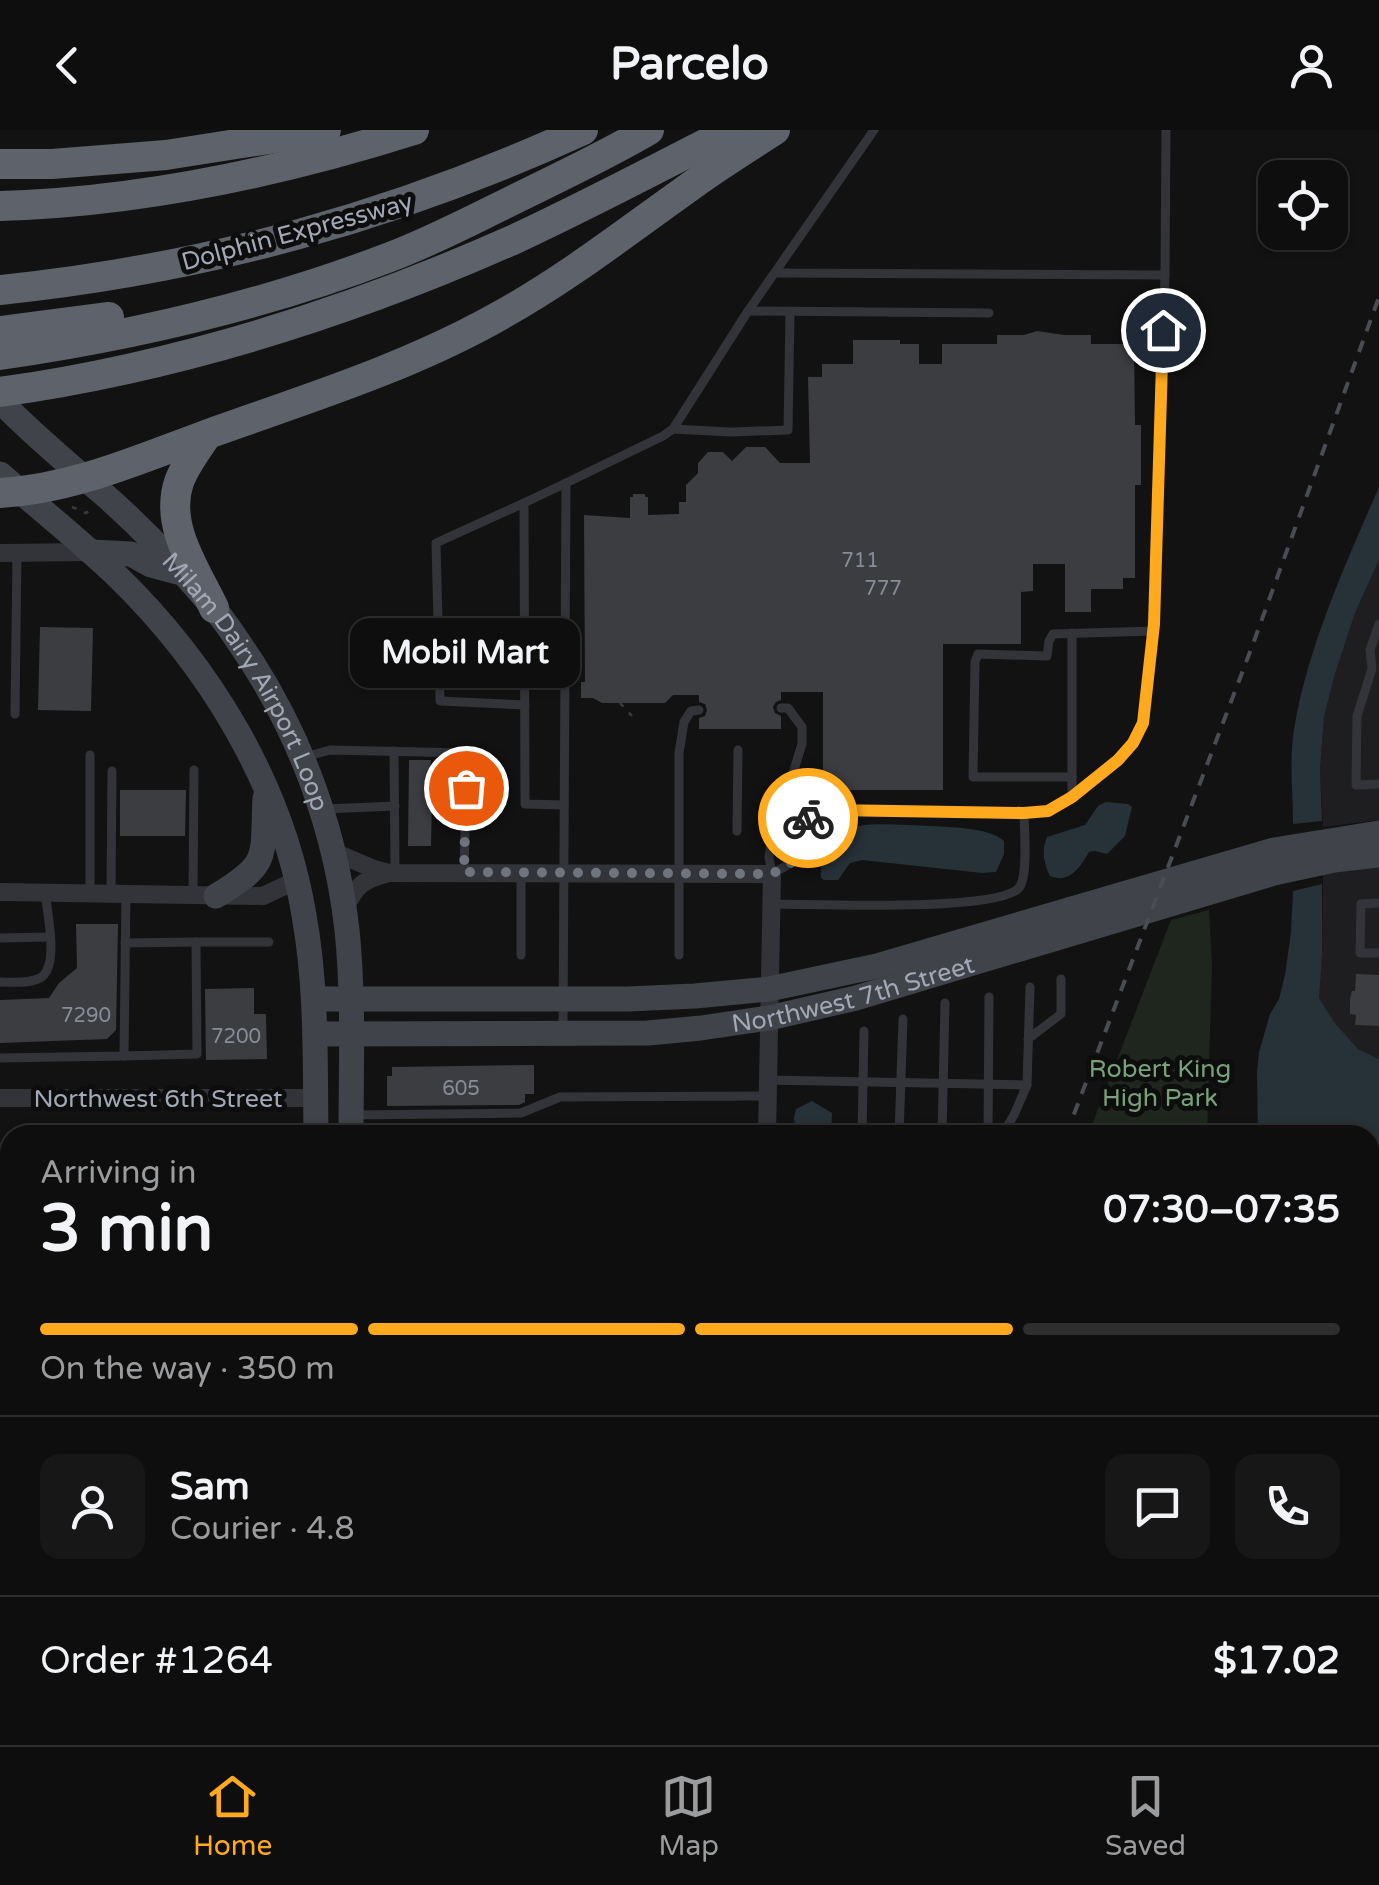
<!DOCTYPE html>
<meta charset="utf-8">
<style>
:root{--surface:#0e0e0e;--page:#171717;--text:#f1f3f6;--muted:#9b9c9e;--line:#2e2e2e;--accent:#ffaa1e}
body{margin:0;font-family:"Varela Round",sans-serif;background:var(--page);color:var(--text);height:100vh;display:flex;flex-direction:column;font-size:38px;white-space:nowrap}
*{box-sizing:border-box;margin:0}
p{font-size:32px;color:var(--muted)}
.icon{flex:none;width:55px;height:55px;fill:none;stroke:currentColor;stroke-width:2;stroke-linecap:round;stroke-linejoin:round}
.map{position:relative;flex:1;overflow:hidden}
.panel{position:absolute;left:0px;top:995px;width:1380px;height:620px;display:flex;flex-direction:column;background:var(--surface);border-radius:30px 30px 0 0;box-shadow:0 2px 8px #0004,0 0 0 2px var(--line)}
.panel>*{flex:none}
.tools{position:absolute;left:1258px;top:30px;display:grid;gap:20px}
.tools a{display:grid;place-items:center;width:90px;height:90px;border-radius:20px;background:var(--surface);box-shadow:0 2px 8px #0004,0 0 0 2px var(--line);font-size:50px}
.pin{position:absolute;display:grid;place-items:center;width:85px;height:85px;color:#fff;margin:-42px;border:5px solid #fff;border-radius:50%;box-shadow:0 2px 10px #0007}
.courier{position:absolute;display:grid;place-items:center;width:100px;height:100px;margin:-50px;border:8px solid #ffaa1e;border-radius:50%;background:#fff;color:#222;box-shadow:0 2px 12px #0007}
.bubble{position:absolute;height:70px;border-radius:20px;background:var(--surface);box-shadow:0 2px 8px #0004,0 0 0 2px var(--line);font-size:32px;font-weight:700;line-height:70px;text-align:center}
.head em{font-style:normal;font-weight:700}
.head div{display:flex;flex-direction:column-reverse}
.head{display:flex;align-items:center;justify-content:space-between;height:170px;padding:0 40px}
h1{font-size:65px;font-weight:700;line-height:75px}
.bar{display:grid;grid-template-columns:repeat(4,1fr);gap:15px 10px;align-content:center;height:120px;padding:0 40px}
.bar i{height:12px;border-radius:8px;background:var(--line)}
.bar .selected{background:var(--accent)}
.bar p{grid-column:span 4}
.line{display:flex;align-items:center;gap:25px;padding:0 40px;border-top:2px solid var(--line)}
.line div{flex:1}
.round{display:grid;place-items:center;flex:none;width:105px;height:105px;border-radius:20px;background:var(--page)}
header{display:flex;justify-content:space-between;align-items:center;height:130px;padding:0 40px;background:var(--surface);font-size:45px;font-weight:700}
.dock{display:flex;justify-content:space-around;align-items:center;height:140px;border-top:2px solid var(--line);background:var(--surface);font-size:28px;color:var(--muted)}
.dock a{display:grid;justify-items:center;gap:5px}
.dock .selected{color:var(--accent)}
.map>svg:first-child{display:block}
.built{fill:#1e1e20}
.green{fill:#1e261e}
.water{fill:#273138}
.building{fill:#3b3d41}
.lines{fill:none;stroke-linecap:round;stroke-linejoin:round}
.path{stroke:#383b40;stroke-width:2.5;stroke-dasharray:5 8;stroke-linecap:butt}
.lane{stroke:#323439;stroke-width:9}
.street{stroke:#323439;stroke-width:18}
.secondary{stroke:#404349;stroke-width:25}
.highway{stroke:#5e626a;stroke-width:30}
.rail{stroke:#494c52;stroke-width:4;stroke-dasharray:12 10;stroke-linecap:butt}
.done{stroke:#70747c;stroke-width:10;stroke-dasharray:0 18}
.route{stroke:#ffaa1e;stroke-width:12}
.labels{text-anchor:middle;stroke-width:10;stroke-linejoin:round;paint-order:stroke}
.number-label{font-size:20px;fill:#888d98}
.street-label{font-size:25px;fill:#a2a8b5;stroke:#0d0d0e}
.park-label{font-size:25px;fill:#77a278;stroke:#0d0d0e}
</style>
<header><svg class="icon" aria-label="back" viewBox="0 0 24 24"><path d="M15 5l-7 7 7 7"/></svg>Parcelo<svg class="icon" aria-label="person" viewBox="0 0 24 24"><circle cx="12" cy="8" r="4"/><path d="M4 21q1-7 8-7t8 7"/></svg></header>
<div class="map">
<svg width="1379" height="1615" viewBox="0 0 1379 1615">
<rect width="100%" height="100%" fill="#121213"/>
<g class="built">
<polygon points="1379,430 1379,690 1323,697 1320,640 1324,587 1335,544 1355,483"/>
<polygon points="1379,735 1379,929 1358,919 1332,891 1319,868 1319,851 1322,825 1323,744"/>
</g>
<g class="green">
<polygon points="1209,780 1212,835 1207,1005 1088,1005 1171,790"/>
<polygon points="916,1605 1189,1605 1189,1615 915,1615"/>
</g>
<g class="water">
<path d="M 1379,357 L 1379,430 L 1355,483 L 1335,544 L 1324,587 L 1320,640 L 1322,691 L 1293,694 C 1293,663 1289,631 1294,600 C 1307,518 1346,433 1379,357 Z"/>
<path d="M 1106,672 L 1128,674 L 1132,677 L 1125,706 L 1107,724 L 1095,721 L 1089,722 C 1080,738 1069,754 1050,746 C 1044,734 1041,720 1047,707 L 1085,695 L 1098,676 Z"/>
<path d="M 908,695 C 932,697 988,695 1004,711 L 1004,724 L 996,742 L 982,743 L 862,730 L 850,733 L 838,750 L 824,750 L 821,748 C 820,736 823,729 829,718 C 847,688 877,695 908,695 Z"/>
<polygon points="1322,754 1322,825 1319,868 1333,891 1358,919 1379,929 1379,1615 1272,1615 1272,1605 1370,1605 1370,1005 1258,1005 1257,942 1259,922 1270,884 1279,869 1285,845 1291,802 1293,761"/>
<polygon points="812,971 832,983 831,1005 796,1005 794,988 796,979"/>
</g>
<g class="building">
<polygon points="1037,201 1064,205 1091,205 1091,214 1134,214 1135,295 1141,295 1141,355 1135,355 1135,448 1123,448 1123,459 1091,459 1091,482 1065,482 1065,434 1033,434 1033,461 1021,462 1021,514 943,514 943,660 823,660 823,562 781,562 781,570 776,572 773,577 775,583 781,586 781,599 699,599 699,588 705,586 707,580 705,574 699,572 699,565 673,565 665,573 602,573 593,568 581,568 581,552 585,552 584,385 630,388 630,367 633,367 633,364 645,364 645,367 648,367 648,385 679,384 679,372 686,372 686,355 698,343 698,333 708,322 723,322 732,331 746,317 765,317 780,333 810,333 808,247 822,247 822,234 853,234 853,210 900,210 900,214 919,214 919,234 942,234 942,214 997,214 997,205 1024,205"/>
<polygon points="40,497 93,498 91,581 38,580"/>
<polygon points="409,630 431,630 430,653 452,654 452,668 432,667 431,716 408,716"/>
<polygon points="120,660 186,660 185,706 120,706"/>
<polygon points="76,794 118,794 116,900 107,909 0,913 0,870 49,868 59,853 77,838"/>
<polygon points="1356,844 1379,845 1379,896 1355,895 1356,885 1350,884 1350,869 1352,861 1355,861"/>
<polygon points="254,858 254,884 266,884 267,929 206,930 205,859"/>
<polygon points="534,935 534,964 525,964 525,972 519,975 387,976 387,946 392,946 392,937"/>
</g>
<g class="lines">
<g class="path">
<polyline points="72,377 86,383 92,379"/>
<polyline points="620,573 632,586"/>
</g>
<g class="lane">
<polyline points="775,143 1165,145 1166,0"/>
<polyline points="748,181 989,183"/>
<polyline points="673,299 730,302 788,300 790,182"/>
<polyline points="524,373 436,413 440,571 525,575"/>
<polyline points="1379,494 1370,520 1372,538 1370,545 1357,586 1356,655 1379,654"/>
<polyline points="781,578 788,578 802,597 802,614 771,714 769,727 772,744 791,733 808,688 821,681 1024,683 1048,681 1072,667 1117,630 1133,613 1143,593 1154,494 1165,145"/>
<polyline points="15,584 17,423"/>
<polyline points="394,621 395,742"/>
<polyline points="90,625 90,762"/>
<polyline points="305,627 330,620 467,623 464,742"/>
<polyline points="1072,647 973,647 975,532 978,524 1047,526 1049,511 1053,504 1154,501"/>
<polyline points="1072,667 1072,503"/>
<polyline points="564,675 525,674 524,373 566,353"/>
<polyline points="325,679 395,676"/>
<polyline points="737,701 738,620"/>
<polyline points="521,742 521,825"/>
<polyline points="111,762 112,641"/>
<polyline points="193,764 194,640"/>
<polyline points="1379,773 1361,774 1360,823 1379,823"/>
<path d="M 771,774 C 813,774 991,782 1018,759 C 1029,749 1024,698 1024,683"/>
<polyline points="0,808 50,807"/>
<polyline points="125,813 196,812"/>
<polyline points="679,825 679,623 684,592 691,581 699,580"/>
<path d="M 0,852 C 12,852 29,854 40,848 C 60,837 47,782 45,762"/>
<polyline points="563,902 566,353 663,306 673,299 748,181 874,0"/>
<polyline points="1028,909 1061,884 1061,849"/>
<polyline points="124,926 197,924 196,812 269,812"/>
<polyline points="0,928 124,926 126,763"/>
<polyline points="767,950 1027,955"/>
<polyline points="354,985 521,983 560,967 767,966"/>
<polyline points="862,1005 864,901"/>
<polyline points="899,1005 903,889"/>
<polyline points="942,1005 945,873"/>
<polyline points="988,1005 989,867"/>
<polyline points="1002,1005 1014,985 1027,955 1030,857"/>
<polyline points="706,1615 706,1612 747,1612 747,1615"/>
<polyline points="929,1615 930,1605"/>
</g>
<g class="street">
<polyline points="0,423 91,422"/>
<polyline points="334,722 374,739 389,743 772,744 767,1005"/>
<polyline points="0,762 263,766 297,750"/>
<path d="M 344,779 C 357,755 362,750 389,743"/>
<polyline points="0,968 315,968"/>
<polyline points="0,1175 10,1174"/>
<polyline points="0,1381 10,1381"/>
<polyline points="0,1586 10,1586"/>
</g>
<g class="secondary">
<path id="s1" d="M 0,271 C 34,305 70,336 107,367 C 144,400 180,438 212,476 C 227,493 239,513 252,532 C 304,614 336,703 347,800 C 354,868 351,937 351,1005"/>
<path d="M 0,344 C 38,377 78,409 115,444 C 209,535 282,654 304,785 C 317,857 315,931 316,1005"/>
<polyline points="91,422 131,424 151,435 177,442"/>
<path d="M 216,766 C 271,733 262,728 265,668"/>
<polyline points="314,869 628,869 695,866 769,859 877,836 1274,720 1379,703"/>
<path id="s2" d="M 315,904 L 648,903 L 701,898 L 769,888 L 856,868 L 1274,743 L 1334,730 L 1379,725"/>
<polyline points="318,1605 318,1615"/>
<polyline points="354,1605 354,1615"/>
</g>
<g class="highway">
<polyline points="0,34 52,34 166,25 326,0"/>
<path d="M 0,76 C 140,72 281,42 414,0"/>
<path d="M 0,160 C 205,139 395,86 583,0"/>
<polyline points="0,201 109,187"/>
<path d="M 0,225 C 132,206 265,175 390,127 C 430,112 468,92 507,73 C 555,49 603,27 649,0"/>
<path d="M 0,262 C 178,237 351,182 515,109 C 588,75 660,37 732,0"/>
<path d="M 207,305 C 197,320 185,335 179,352 C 164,396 196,440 214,478"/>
<path d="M 0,363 C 74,359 142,328 211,303 C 306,269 403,239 492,190 C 568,149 635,95 705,46 C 728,30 752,15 775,0"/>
</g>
<g class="rail">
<polyline points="1066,1005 1253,514 1379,167"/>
<polyline points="889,1615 890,1605"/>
</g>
</g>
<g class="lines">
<polyline class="done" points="466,658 464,742 772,744 791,733 808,688"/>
<polyline class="route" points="808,688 821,681 831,680 1024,683 1048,681 1072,667 1118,630 1133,613 1143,593 1154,494 1163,200"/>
</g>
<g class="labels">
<g class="number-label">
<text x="860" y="437">711</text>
<text x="883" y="465">777</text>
<text x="86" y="892">7290</text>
<text x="236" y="913">7200</text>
<text x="461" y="965">605</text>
</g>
<g class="street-label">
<text transform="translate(297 101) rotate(-15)" y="9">Dolphin Expressway</text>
<text dy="9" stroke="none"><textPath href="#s1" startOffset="378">Milam Dairy Airport Loop</textPath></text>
<text dy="9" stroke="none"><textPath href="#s2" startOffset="542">Northwest 7th Street</textPath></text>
<text x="158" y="977">Northwest 6th Street</text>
</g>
<g class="park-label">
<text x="1160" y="947">Robert King<tspan x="1160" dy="29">High Park</tspan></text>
</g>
</g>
</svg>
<div class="tools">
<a><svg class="icon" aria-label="locate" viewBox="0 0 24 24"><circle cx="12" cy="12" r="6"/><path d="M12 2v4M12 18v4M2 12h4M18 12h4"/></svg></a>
</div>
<div class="pin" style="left:466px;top:658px;background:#ea580c"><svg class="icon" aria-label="bag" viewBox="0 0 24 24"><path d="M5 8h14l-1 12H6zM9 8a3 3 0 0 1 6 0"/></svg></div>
<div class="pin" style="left:1163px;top:200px;background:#1f2937"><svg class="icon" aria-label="home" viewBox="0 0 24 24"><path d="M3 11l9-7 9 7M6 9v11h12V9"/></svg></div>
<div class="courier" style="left:808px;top:688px"><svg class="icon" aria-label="bike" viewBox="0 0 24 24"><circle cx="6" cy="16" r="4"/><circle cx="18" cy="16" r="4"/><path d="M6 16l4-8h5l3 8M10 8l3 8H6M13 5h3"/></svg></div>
<div class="bubble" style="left:350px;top:488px;width:230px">Mobil Mart</div>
<section class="panel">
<div class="head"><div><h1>3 min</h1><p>Arriving in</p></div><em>07:30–07:35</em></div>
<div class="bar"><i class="selected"></i><i class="selected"></i><i class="selected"></i><i></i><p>On the way · 350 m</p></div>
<div class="line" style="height:180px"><a class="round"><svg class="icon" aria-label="person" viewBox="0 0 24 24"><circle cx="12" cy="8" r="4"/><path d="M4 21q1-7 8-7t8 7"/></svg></a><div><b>Sam</b><p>Courier · 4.8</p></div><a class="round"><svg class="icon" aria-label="chat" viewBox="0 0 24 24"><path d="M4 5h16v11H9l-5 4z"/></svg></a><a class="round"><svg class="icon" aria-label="phone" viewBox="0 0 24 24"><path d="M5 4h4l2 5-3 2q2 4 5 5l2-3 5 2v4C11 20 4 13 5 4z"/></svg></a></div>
<div class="line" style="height:130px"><div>Order #1264</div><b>$17.02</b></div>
</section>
</div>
<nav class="dock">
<a class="selected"><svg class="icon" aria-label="home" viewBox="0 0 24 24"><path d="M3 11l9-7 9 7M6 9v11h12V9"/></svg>Home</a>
<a><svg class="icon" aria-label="map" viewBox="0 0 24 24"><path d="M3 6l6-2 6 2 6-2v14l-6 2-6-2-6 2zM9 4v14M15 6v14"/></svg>Map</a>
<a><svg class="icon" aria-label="saved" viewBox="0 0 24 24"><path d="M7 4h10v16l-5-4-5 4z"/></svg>Saved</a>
</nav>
